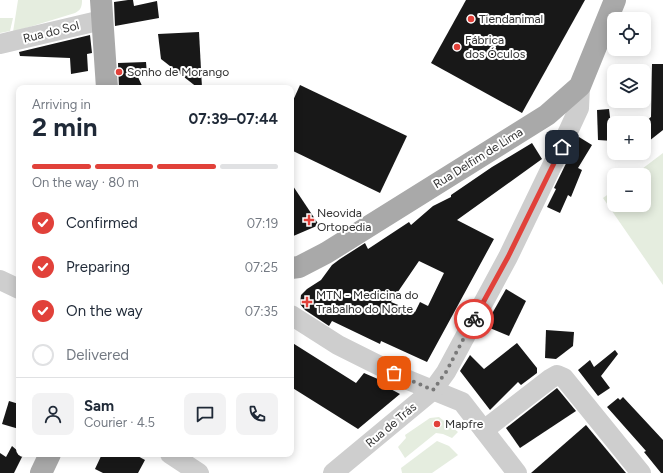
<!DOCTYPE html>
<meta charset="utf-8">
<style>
:root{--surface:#fff;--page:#f2f2f3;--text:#1f2937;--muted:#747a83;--line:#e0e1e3;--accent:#e1413a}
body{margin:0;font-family:Figtree,sans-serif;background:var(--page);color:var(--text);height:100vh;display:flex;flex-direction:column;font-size:15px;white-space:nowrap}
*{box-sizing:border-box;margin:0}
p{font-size:13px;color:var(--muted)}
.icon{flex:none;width:22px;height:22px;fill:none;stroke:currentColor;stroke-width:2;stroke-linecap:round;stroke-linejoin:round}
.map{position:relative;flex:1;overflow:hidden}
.drawer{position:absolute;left:16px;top:85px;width:278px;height:372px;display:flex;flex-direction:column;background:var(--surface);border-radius:8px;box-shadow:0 2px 10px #0003}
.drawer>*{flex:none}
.buttons{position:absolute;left:607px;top:12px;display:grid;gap:8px}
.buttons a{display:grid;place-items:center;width:44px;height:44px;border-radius:8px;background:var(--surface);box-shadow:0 2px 10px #0003;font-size:20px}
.pin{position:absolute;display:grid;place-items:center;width:34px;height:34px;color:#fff;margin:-17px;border-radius:8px;box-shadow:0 2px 6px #0006}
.courier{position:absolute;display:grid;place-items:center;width:40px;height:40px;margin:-20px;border:3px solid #e1413a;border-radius:50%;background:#fff;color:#222;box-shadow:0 1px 5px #0007}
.summary em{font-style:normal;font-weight:700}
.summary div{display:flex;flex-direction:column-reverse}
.summary{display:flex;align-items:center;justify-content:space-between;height:68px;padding:0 16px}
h1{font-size:26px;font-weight:700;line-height:30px}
.bar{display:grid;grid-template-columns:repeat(4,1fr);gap:6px 4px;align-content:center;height:48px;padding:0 16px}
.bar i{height:5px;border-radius:3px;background:var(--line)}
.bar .active{background:var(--accent)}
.bar p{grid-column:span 4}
.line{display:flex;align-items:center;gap:10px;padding:0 16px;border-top:1px solid var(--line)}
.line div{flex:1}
.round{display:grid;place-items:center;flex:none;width:42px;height:42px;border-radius:8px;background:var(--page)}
ol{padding:0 16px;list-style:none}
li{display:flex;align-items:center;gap:12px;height:44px}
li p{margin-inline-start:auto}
li .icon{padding:4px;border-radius:50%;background:var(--accent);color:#fff;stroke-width:4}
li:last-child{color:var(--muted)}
li i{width:22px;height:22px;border:2px solid var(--line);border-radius:50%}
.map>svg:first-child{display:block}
.green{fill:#e5eddf}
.building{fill:#181818;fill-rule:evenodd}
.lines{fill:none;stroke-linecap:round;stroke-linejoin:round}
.minor{stroke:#cecece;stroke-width:20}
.major{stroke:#a9a9a9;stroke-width:22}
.done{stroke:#797979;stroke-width:4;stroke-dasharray:0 7.2}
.route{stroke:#e1413a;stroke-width:5}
.poi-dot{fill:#e1413a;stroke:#fff;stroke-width:1.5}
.labels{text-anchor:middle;stroke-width:4;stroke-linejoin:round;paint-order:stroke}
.poi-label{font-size:12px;fill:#313131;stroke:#fff;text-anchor:start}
.street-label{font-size:12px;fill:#313131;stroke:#fff}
</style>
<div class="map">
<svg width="663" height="473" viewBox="0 0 663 473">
<rect width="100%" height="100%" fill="#fff"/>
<g class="green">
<path d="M 18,0 L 82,0 C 82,6 81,10 75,13 L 13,32 Z"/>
<polygon points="0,18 13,18 10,31 0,33"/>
<polygon points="663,153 663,285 603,198 614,190 614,205 644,205 644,175 634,175"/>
<polygon points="439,417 458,432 452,438 443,434 436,433 405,458 398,447 406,438 405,435 430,418"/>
<polygon points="437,441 449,446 458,455 432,473 402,473 401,468"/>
</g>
<g class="building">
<polygon points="128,0 133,0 134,6 157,1 159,18 115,26 114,2"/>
<polygon points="466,0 585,0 522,113 431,63"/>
<polygon points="199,32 202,88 198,88 161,59 158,34"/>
<polygon points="90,35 92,53 87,54 88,71 71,74 70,58 20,56 19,52"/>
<polygon points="146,62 147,74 138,77 143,88 119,88 118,63"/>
<polygon points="652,64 663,64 663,130 644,145 644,122 651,117"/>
<polygon points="300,85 407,136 380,193 291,150 291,105"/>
<polygon points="609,109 613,141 598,140 597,110"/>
<polygon points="579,137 592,145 578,168 582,170 571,197 568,195 560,213 547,207 556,189 554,188"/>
<path d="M 532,143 L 542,159 L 457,220 L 494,239 L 427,362 L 381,341 L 380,344 L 332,321 L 329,326 L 305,310 L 300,304 L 301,295 L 307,289 L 321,280 L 332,265 L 340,259 L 365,243 L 368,249 L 409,222 L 411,225 L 433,206 L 451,197 L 451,195 L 492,167 ZM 419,261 L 444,273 L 428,306 L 420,302 L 415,312 L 391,302 Z"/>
<polygon points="291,183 319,225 291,237"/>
<polygon points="506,289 526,301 509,336 485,326"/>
<polygon points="546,330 574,332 573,346 556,359 545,358"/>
<polygon points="291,342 356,383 364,373 387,383 385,386 400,394 358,429 291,387"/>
<polygon points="517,343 537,368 537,373 521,385 518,382 490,410 460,371 470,355 484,369"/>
<polygon points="615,350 618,354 601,376 610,388 598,396 578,370 590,360 594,367"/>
<polygon points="557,388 576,411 520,448 506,428"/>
<polygon points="623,397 663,440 663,473 661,473 644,452 646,451 607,407 618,398 620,400"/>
<polygon points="9,401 19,404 19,429 2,424"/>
<polygon points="586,425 626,473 531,473"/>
<polygon points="12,446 19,452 19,454 23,455 14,473 0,473 0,453 6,457"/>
<polygon points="102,454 134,454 145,460 138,473 103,473 95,469"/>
</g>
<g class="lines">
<g class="minor">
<polyline points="0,44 102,20"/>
<polyline points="0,280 19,289"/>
<polyline points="291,315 338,345 408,380 462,402 517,473"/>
<polyline points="484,430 550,379 557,375 564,378 641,473"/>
<polyline points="170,454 199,473"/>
<polyline points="333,473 433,390 446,372 508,257 561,147 579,108 580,86"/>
</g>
<g class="major">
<polyline points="101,0 107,88"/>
<polyline points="291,268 299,267 326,253 547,115 580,86 615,0"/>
<polyline points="41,473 50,454"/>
</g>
</g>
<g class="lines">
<polyline class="done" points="394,373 433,390 446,372 474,319"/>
<polyline class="route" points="474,319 508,257 562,147"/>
</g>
<g class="poi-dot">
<circle cx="471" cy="19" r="4"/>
<circle cx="457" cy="47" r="4"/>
<circle cx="119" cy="72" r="4"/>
<path d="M307 214h4v4h4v4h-4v4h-4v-4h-4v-4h4z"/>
<path d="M305 296h4v4h4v4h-4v4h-4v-4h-4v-4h4z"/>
<circle cx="437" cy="424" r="4"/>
</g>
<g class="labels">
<g class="poi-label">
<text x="479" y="23">Tiendanimal</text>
<text x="465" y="44">Fábrica<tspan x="465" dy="14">dos Óculos</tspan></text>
<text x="127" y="76">Sonho de Morango</text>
<text x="317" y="217">Neovida<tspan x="317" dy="14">Ortopedia</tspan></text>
<text x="316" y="299">MTN - Medicina do<tspan x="316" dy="14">Trabalho do Norte</tspan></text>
<text x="445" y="428">Mapfre</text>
</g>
<g class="street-label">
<text transform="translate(51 32) rotate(-14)" y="4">Rua do Sol</text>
<text transform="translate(478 158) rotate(-32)" y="4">Rua Delfim de Lima</text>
<text transform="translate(391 425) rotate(-40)" y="4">Rua de Trás</text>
</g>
</g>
</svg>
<div class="buttons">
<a><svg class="icon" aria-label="locate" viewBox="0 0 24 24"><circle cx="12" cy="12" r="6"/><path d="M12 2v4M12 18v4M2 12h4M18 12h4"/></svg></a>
<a><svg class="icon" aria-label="layers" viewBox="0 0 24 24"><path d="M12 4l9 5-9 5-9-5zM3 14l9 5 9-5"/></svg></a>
<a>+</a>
<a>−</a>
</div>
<div class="pin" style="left:394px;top:373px;background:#ea580c"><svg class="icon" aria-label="bag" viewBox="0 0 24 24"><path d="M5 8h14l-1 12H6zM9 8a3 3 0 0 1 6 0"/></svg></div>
<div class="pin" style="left:562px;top:147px;background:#1f2937"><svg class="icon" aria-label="home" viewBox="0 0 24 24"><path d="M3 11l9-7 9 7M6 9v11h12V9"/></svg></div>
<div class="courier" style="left:474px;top:319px"><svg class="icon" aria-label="bike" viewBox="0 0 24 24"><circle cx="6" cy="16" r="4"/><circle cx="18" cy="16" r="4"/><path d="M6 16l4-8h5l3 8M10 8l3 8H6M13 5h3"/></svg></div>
<section class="drawer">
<div class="summary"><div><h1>2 min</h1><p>Arriving in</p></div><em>07:39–07:44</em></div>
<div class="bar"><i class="active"></i><i class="active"></i><i class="active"></i><i></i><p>On the way · 80 m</p></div>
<ol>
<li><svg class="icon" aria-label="check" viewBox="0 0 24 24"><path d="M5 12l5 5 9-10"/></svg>Confirmed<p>07:19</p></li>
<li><svg class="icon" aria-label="check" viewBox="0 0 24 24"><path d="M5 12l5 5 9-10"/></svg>Preparing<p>07:25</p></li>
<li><svg class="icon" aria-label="check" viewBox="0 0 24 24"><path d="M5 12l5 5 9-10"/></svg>On the way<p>07:35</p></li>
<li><i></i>Delivered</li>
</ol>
<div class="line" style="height:72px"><a class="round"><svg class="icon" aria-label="person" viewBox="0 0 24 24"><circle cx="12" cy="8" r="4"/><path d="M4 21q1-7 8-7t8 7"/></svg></a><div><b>Sam</b><p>Courier · 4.5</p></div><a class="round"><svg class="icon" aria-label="chat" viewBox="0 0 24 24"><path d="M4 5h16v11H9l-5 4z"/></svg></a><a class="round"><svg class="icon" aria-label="phone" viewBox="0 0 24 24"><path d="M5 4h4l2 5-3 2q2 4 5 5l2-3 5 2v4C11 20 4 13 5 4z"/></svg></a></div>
</section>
</div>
